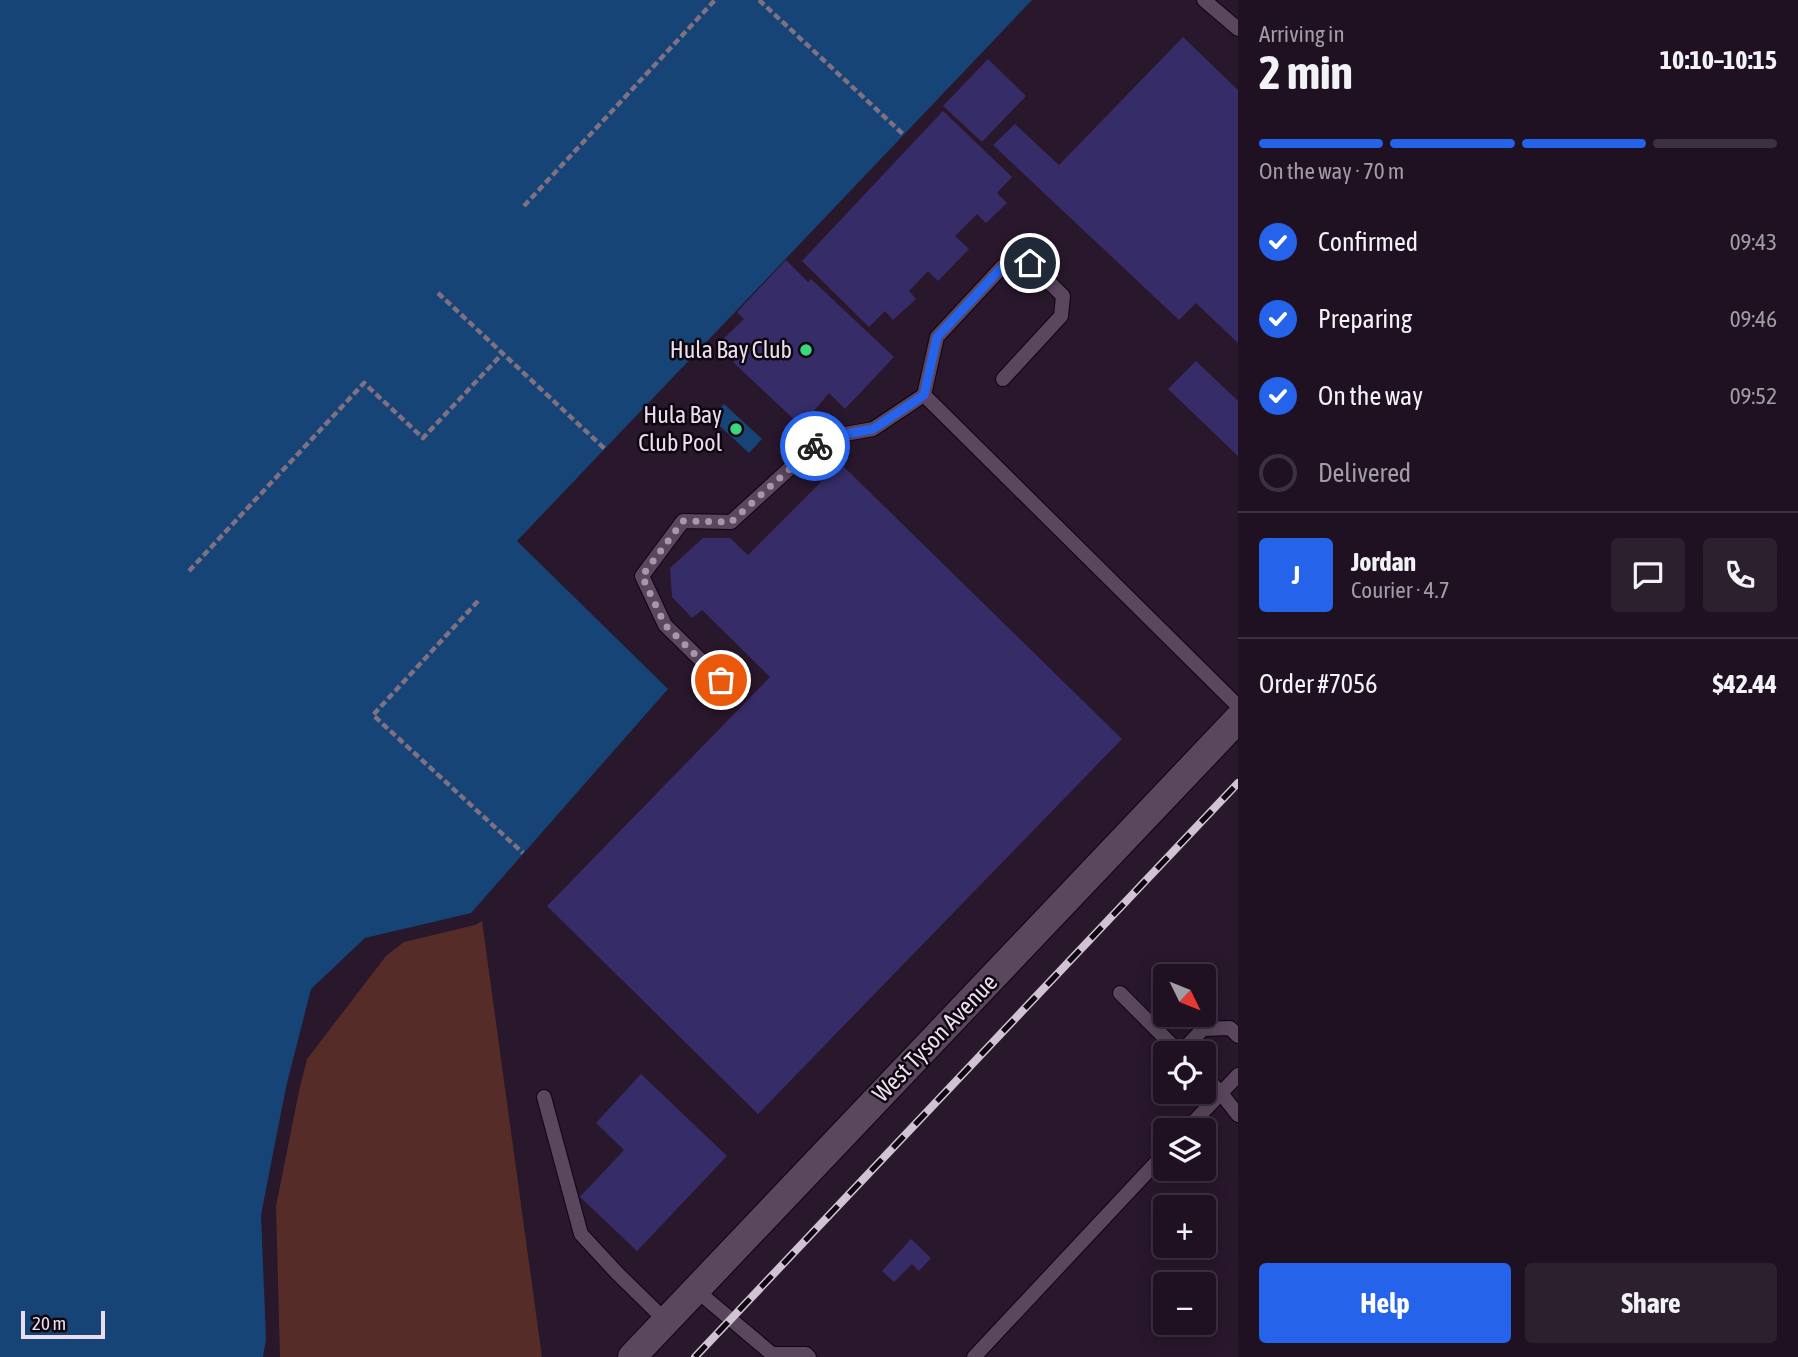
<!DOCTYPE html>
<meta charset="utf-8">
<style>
:root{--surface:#1f1121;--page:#2c1f2e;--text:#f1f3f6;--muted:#a19da5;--line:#3c313f;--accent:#2563eb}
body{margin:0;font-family:"Asap Condensed",sans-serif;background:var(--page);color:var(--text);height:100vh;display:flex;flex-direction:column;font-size:26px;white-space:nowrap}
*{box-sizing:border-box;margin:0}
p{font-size:23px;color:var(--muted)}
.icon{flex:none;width:38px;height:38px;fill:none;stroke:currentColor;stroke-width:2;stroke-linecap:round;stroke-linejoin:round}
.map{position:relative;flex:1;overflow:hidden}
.details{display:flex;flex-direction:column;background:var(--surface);width:560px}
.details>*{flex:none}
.needle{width:46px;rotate:133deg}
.controls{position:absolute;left:1153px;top:964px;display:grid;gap:14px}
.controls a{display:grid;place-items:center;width:63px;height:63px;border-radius:7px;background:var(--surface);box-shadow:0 4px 18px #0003,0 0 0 2px var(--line);font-size:35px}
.scale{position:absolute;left:21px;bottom:18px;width:84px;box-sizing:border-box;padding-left:7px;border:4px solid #eaddec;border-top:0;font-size:19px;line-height:24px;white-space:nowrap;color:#eaddec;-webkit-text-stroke:5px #0d060f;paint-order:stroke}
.pin{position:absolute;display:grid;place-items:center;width:60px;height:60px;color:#fff;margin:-30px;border:4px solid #fff;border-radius:50%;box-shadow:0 2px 7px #0007}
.courier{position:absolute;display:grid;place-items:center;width:70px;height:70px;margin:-35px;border:5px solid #2563eb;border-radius:50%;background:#fff;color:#222;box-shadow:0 2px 9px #0007}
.head em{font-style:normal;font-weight:700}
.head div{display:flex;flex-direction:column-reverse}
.head{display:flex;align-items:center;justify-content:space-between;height:119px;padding:0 21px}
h1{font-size:46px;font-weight:700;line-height:52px}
.bar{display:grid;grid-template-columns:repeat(4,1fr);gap:10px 7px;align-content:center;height:84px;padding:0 21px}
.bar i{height:9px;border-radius:5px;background:var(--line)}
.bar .on{background:var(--accent)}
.bar p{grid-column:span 4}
.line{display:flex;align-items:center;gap:18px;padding:0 21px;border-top:2px solid var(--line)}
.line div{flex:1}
.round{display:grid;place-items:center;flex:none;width:74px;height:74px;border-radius:7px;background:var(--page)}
ol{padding:0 21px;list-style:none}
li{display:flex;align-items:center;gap:21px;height:77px}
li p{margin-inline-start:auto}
li .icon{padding:7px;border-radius:50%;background:var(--accent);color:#fff;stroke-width:4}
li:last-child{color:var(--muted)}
li i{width:38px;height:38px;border:4px solid var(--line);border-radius:50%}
.primary-button{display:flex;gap:14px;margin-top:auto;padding:14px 21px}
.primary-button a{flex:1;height:80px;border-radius:7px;background:var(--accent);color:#fff;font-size:28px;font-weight:700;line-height:80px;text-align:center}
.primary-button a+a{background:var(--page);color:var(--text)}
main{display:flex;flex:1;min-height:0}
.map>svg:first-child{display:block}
.green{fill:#552c27}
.water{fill:#174476}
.building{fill:#362c67}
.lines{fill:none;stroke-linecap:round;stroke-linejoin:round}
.service-casing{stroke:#110314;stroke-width:16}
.minor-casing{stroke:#110314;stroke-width:30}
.path{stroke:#7f7082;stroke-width:4.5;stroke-dasharray:7 3.5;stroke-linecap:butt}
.service{stroke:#5a465d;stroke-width:14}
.minor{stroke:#5a465d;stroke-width:28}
.rail-casing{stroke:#d1c3d3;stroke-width:8}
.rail{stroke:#0d060f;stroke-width:5;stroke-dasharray:16;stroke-linecap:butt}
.done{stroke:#a698a9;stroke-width:7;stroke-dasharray:0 12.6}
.route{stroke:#2563eb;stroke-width:9}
.poi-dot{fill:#3ad77f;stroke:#0d060f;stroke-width:2.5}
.labels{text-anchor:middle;stroke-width:5;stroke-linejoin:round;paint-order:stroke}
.poi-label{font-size:24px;fill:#eaddec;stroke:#0d060f;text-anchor:end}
.street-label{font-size:24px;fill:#eaddec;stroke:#0d060f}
</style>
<main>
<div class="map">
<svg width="1238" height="1357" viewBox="0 0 1238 1357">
<rect width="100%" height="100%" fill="#29172c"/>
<polygon class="green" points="482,921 542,1357 280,1357 276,1206 299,1091 307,1059 386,956 404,942 475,925"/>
<g class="water">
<polygon points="0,0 1032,0 517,541 668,689 471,913 365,938 311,989 286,1087 261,1215 266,1339 263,1357 0,1357"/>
<polygon points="724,404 762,439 749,453 711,418"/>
</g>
<g class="building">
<polygon points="1183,37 1238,90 1238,343 1196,303 1179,320 993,145 1015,124 1059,165"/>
<polygon points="988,59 1026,96 982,142 943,106"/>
<polygon points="943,111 1012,177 997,193 1007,203 986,223 977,214 955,236 969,249 938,281 928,271 909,291 916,299 893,320 885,311 869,327 802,261"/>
<polygon points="786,260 808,282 811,279 894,357 845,409 829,393 801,426 733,362 736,359 719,343 744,319 737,312"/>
<polygon points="1196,361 1238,401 1238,456 1168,389"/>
<polygon points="840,463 1122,739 758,1114 547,906 770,677 702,610 692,618 672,597 670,568 703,538 730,538 748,555"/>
<polygon points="641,1074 727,1156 637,1251 580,1197 624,1150 596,1123"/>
<polygon points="911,1239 931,1258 919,1271 912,1264 894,1282 882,1271"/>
</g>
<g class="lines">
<g class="service-casing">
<g id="service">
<polyline points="1204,0 1238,29"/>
<polyline points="924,395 937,337 1003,266 1030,263 1063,296 1061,316 1003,379"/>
<polyline points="721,680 665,625 642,576 683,521 731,522 823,438 873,429 924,395 1238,706"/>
<polyline points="1120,993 1181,1054"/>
<polyline points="1180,1053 1203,1029 1230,1028 1238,1036"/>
<polyline points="1238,1075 1221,1093 1238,1115"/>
<polyline points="544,1097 581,1234 617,1273 666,1321"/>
<polyline points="1186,1130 1221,1093 1204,1076"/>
<polyline points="696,1290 772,1354 806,1354 809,1357"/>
<polyline points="974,1357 1166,1152"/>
</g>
</g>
<g class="minor-casing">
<polyline id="minor" points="632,1357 1238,719"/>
</g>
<g class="path">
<polyline points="759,0 904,135"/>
<polyline points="524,206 715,0"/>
<polyline points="438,293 605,449"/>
<polyline points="189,571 364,383 423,438 503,353"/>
<polyline points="478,601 373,715 523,853"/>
</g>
<use href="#service" class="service"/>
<use href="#minor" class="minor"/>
<g class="rail-casing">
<polyline id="rail" points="695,1357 1238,783"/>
</g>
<use href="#rail" class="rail"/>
</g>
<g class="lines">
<polyline class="done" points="721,680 665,625 642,576 683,521 731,522 815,446"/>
<polyline class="route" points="815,446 824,438 873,429 924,395 937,337 1003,266 1030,263"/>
</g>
<g class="poi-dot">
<circle cx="806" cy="350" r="7"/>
<circle cx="736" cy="429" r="7"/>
</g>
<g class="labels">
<g class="poi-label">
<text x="792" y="358">Hula Bay Club</text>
<text x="722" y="423">Hula Bay<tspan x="722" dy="28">Club Pool</tspan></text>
</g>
<g class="street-label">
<text transform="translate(935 1038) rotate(-46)" y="8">West Tyson Avenue</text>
</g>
</g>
</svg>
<div class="controls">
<a><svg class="needle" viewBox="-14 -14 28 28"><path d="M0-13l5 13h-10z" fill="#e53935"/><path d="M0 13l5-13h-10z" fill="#a19da5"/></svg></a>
<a><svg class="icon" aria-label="locate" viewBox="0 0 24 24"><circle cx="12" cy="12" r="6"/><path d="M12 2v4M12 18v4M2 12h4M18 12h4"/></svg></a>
<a><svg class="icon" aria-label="layers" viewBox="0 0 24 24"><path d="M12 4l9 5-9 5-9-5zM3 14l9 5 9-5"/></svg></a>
<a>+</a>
<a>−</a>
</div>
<div class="scale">20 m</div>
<div class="pin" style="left:721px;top:680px;background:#ea580c"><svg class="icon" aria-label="bag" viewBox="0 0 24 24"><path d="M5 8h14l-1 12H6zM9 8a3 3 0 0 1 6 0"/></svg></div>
<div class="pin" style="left:1030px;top:263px;background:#1f2937"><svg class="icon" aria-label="home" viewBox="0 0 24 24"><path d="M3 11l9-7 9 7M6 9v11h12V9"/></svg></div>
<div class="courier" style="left:815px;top:446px"><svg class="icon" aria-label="bike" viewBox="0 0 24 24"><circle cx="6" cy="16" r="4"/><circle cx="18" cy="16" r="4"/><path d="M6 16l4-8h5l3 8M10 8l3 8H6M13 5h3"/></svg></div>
</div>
<section class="details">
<div class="head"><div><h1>2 min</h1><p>Arriving in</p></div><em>10:10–10:15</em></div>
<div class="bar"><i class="on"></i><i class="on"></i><i class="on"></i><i></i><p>On the way · 70 m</p></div>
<ol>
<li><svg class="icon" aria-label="check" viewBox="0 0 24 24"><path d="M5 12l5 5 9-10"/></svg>Confirmed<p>09:43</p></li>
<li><svg class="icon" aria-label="check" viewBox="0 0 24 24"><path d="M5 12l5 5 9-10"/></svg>Preparing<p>09:46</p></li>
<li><svg class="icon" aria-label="check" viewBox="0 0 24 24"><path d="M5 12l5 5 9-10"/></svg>On the way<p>09:52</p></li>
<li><i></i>Delivered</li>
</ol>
<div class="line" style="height:126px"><b class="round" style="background:var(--accent);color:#fff">J</b><div><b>Jordan</b><p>Courier · 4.7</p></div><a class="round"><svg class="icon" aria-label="chat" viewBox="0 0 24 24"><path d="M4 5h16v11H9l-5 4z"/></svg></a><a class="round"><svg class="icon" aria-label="phone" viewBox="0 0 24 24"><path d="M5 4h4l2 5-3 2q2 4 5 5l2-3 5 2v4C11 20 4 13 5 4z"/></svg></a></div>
<div class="line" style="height:91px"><div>Order #7056</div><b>$42.44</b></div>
<div class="primary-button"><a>Help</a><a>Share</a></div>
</section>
</main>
